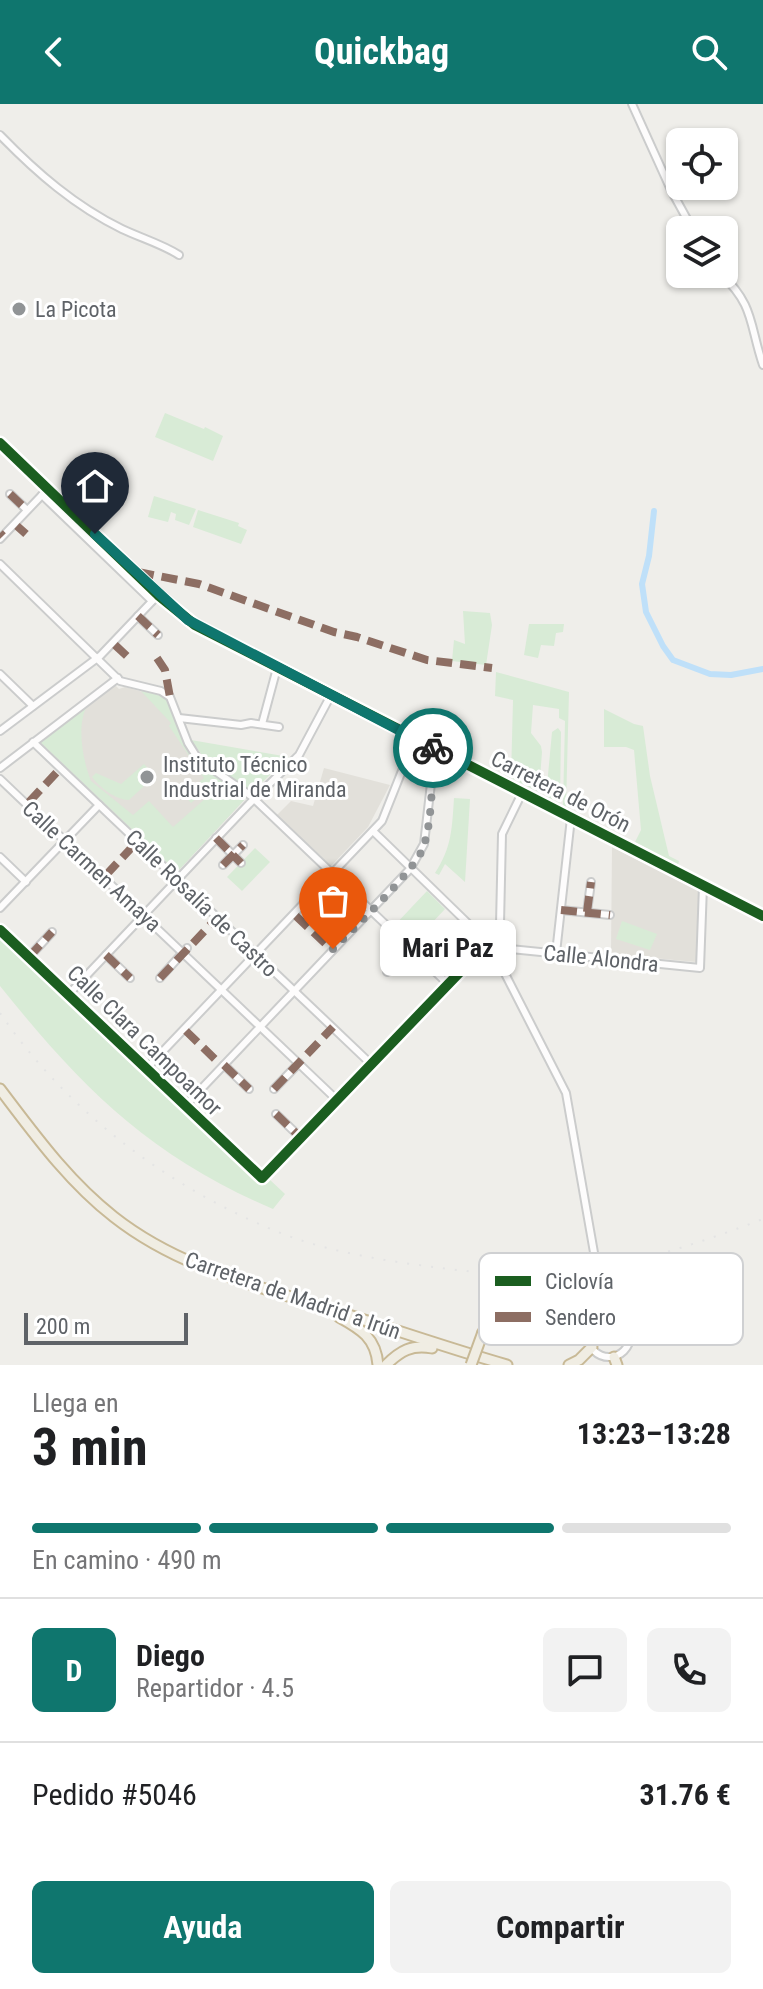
<!DOCTYPE html>
<html lang="es">
<meta charset="utf-8">
<style>
:root{--surface:#fff;--page:#f2f2f2;--text:#202124;--muted:#757577;--line:#e0e0e0;--accent:#0f766e}
body{margin:0;font-family:"Roboto Condensed",sans-serif;background:var(--page);color:var(--text);height:100vh;display:flex;flex-direction:column;font-size:30px;white-space:nowrap}
*{box-sizing:border-box;margin:0}
p{font-size:26px;color:var(--muted)}
.icon{flex:none;width:44px;height:44px;fill:none;stroke:currentColor;stroke-width:2;stroke-linecap:round;stroke-linejoin:round}
.map{position:relative;height:1261px;overflow:hidden}
.details{display:flex;flex-direction:column;background:var(--surface);flex:1}
.details>*{flex:none}
.tools{position:absolute;left:666px;top:24px;display:grid;gap:16px}
.tools a{display:grid;place-items:center;width:72px;height:72px;border-radius:12px;background:var(--surface);box-shadow:0 2px 6px #0004;font-size:40px}
.scale{position:absolute;left:24px;bottom:20px;width:164px;box-sizing:border-box;padding-left:8px;border:4px solid #5f6368;border-top:0;font-size:22px;line-height:28px;white-space:nowrap;color:#5f6368;-webkit-text-stroke:6px #fff;paint-order:stroke}
.pin{position:absolute;display:grid;place-items:center;width:68px;height:68px;color:#fff;margin:-82px -34px;border-radius:50% 50% 50% 0;rotate:-45deg;box-shadow:0 0 8px #0007}
.pin .icon{rotate:45deg}
.courier{position:absolute;display:grid;place-items:center;width:80px;height:80px;margin:-40px;border:6px solid #0f766e;border-radius:50%;background:#fff;color:#222;box-shadow:0 2px 10px #0007}
.bubble{position:absolute;height:56px;border-radius:12px;background:var(--surface);box-shadow:0 2px 6px #0004;font-size:26px;font-weight:700;line-height:56px;text-align:center}
.summary em{font-style:normal;font-weight:700}
.summary div{display:flex;flex-direction:column-reverse}
.summary{display:flex;align-items:center;justify-content:space-between;height:136px;padding:0 32px}
h1{font-size:52px;font-weight:700;line-height:60px}
.bar{display:grid;grid-template-columns:repeat(4,1fr);gap:12px 8px;align-content:center;height:96px;padding:0 32px}
.bar i{height:10px;border-radius:6px;background:var(--line)}
.bar .selected{background:var(--accent)}
.bar p{grid-column:span 4}
.line{display:flex;align-items:center;gap:20px;padding:0 32px;border-top:2px solid var(--line)}
.line div{flex:1}
.round{display:grid;place-items:center;flex:none;width:84px;height:84px;border-radius:12px;background:var(--page)}
.button{display:flex;gap:16px;margin-top:auto;padding:16px 32px}
.button a{flex:1;height:92px;border-radius:12px;background:var(--accent);color:#fff;font-size:32px;font-weight:700;line-height:92px;text-align:center}
.button a+a{background:var(--page);color:var(--text)}
header{display:flex;justify-content:space-between;align-items:center;height:104px;padding:0 32px;background:var(--accent);color:#fff;font-size:36px;font-weight:700}
.map>svg:first-child{display:block}
.education{fill:#e2e0da}
.green{fill:#d8ebd6}
.lines{fill:none;stroke-linecap:round;stroke-linejoin:round}
.canal{stroke:#bfe0f9;stroke-width:6}
.minor-casing{stroke:#cbcccc;stroke-width:10}
.highway-casing{stroke:#c8b996;stroke-width:13}
.minor{stroke:#fdfcfc;stroke-width:6}
.highway{stroke:#f0ede3;stroke-width:9}
.rail{stroke:#e4e4e4;stroke-width:2;stroke-dasharray:2 10;stroke-linecap:butt}
.highway-bridge-casing{stroke:#c8b996;stroke-width:13;stroke-linecap:butt}
.highway-bridge{stroke:#f0ede3;stroke-width:9}
.quiet{stroke:#8d6e63;stroke-width:8;stroke-dasharray:16 8;stroke-linecap:butt}
.cycleway-casing{stroke:#fff;stroke-width:15}
.cycleway{stroke:#1b5e20;stroke-width:10}
.done{stroke:#919496;stroke-width:8;stroke-dasharray:0 14.4}
.route{stroke:#0f766e;stroke-width:10}
.poi-dot{fill:#919496;stroke:#fff;stroke-width:3}
.labels{text-anchor:middle;stroke-width:6;stroke-linejoin:round;paint-order:stroke}
.poi-label{font-size:22px;fill:#5f6368;stroke:#fff;text-anchor:start}
.street-label{font-size:22px;fill:#5f6368;stroke:#fff}
.key{fill:#fff;stroke:#cfd0d2;stroke-width:2}
.key-label{font-size:22px;fill:#5f6368}
</style>
<header><svg class="icon" aria-label="back" viewBox="0 0 24 24"><path d="M15 5l-7 7 7 7"/></svg>Quickbag<svg class="icon" aria-label="search" viewBox="0 0 24 24"><circle cx="10" cy="10" r="6"/><path d="M15 15l6 6"/></svg></header>
<div class="map">
<svg width="763" height="1261" viewBox="0 0 763 1261">
<rect width="100%" height="100%" fill="#efeeea"/>
<g class="education">
<polygon points="115,581 119,585 125,583 165,594 170,600 182,636 195,657 247,693 177,768 40,638"/>
<polygon points="324,664 390,681 368,723 331,762 277,711 291,697 313,702"/>
<polygon points="612,743 699,787 696,858 611,850"/>
</g>
<g class="green">
<polygon points="165,309 204,325 205,323 223,332 213,357 155,333"/>
<polygon points="154,392 196,405 189,421 175,416 176,410 171,408 168,418 148,413"/>
<polygon points="198,406 239,419 238,422 247,426 241,440 193,423"/>
<polygon points="463,507 490,509 492,521 486,561 452,557 454,536 465,540"/>
<polygon points="529,520 564,520 563,528 556,529 554,542 541,541 538,554 524,551"/>
<polygon points="496,568 569,588 566,703 563,701 565,617 559,614 559,605 533,601 531,629 541,642 542,648 539,688 511,674 513,596 495,592"/>
<path d="M 141,587 L 158,590 L 167,596 L 182,636 L 195,657 L 247,693 L 177,768 L 40,638 L 87,602 C 76,622 83,657 91,677 L 133,711 L 149,697 L 173,723 L 215,686 L 211,682 L 191,699 L 184,691 L 204,674 L 169,622 L 171,619 Z"/>
<polygon points="604,605 634,620 643,622 650,672 669,752 679,757 678,761 635,738 641,726 634,646 626,643 604,643"/>
<polygon points="558,624 561,628 560,699 546,692 552,628"/>
<polygon points="191,636 289,653 252,688 207,658"/>
<path d="M 144,660 L 155,672 L 129,696 C 116,696 99,683 92,673 L 96,669 L 121,680 Z"/>
<path d="M 454,694 L 470,695 L 465,778 L 445,760 L 439,771 L 435,769 C 452,743 452,724 454,694 Z"/>
<polygon points="255,744 270,758 242,787 227,773"/>
<polygon points="427,787 445,805 412,840 403,832 405,829 393,823"/>
<polygon points="622,817 657,830 650,846 616,835"/>
<path d="M 0,831 L 260,1077 L 264,1078 L 268,1074 L 285,1090 L 273,1105 C 149,1052 82,984 0,882 Z"/>
</g>
<g class="lines">
<polyline class="canal" points="654,407 649,452 642,480 646,508 663,542 673,556 710,570 731,571 763,565"/>
<g class="minor-casing">
<g id="minor">
<polyline points="632,0 671,86 693,126"/>
<path d="M 0,31 C 37,69 75,102 122,125 C 141,134 162,140 179,151"/>
<path d="M 721,170 C 755,202 749,220 763,261"/>
<polyline points="0,339 158,491 195,521 763,812"/>
<polyline points="10,390 27,406"/>
<polyline points="42,391 152,497"/>
<polyline points="0,435 42,391"/>
<polyline points="0,460 120,577 161,587 170,593 188,639 198,655 251,692 448,880"/>
<polyline points="138,512 158,531"/>
<polyline points="0,570 33,602"/>
<polyline points="179,614 241,621 251,619 279,623"/>
<polyline points="262,620 277,564"/>
<polyline points="0,627 100,552 158,491"/>
<polyline points="33,638 371,960"/>
<polyline points="407,655 419,665 433,663"/>
<polyline points="0,664 118,574"/>
<polyline points="0,675 337,996"/>
<polyline points="373,727 487,838"/>
<polyline points="216,734 241,759"/>
<polyline points="0,753 26,778"/>
<polyline points="223,761 243,741"/>
<polyline points="0,804 99,701"/>
<polyline points="561,806 610,811"/>
<polyline points="587,808 591,778"/>
<polyline points="0,826 262,1074 483,844"/>
<circle cx="492" cy="846" r="9"/>
<polyline points="494,837 500,820 502,730 522,689"/>
<polyline points="501,844 700,864 703,782"/>
<polyline points="556,849 571,714"/>
<polyline points="106,851 130,874"/>
<polyline points="29,853 52,828"/>
<polyline points="497,854 566,989 596,1160"/>
<polyline points="387,868 410,844"/>
<polyline points="160,874 187,844"/>
<polyline points="68,891 249,700 299,651 331,591"/>
<polyline points="224,961 249,985"/>
<polyline points="146,965 382,717 415,634"/>
<polyline points="274,985 299,959"/>
<polyline points="185,1002 410,765 424,740 435,645"/>
<polyline points="276,1010 301,1034"/>
<polyline points="598,1171 605,1210"/>
<circle cx="609" cy="1232" r="21"/>
</g>
</g>
<g class="highway-casing">
<g id="highway">
<path d="M 0,985 C 35,1031 68,1077 114,1113 C 175,1161 247,1179 320,1202 C 382,1221 444,1243 507,1261"/>
<path d="M 339,1213 C 361,1225 376,1234 378,1261"/>
<path d="M 483,1228 C 515,1189 550,1203 589,1224"/>
<polyline points="614,1253 617,1261"/>
<path d="M 386,1261 C 400,1247 412,1240 432,1244"/>
<polyline points="569,1261 579,1256 592,1243"/>
</g>
</g>
<use href="#minor" class="minor"/>
<use href="#highway" class="highway"/>
<path class="rail" d="M 0,909 C 67,1007 167,1083 278,1128 C 330,1149 393,1158 449,1165 C 484,1169 517,1173 552,1170 C 625,1164 695,1141 763,1115"/>
<g class="highway-bridge-casing">
<polyline id="highway-bridge" points="471,1261 483,1228"/>
</g>
<use href="#highway-bridge" class="highway-bridge"/>
<g class="quiet">
<polyline points="10,390 27,406"/>
<polyline points="17,422 26,430"/>
<polyline points="0,429 3,432"/>
<polyline points="138,468 199,480 334,528 357,533 427,556 492,564"/>
<polyline points="138,512 158,531"/>
<polyline points="115,541 130,555"/>
<polyline points="157,554 165,566 170,593"/>
<polyline points="29,698 58,667"/>
<polyline points="216,734 241,759"/>
<polyline points="223,761 243,741"/>
<polyline points="106,771 135,740"/>
<polyline points="561,806 610,811"/>
<polyline points="587,808 591,778"/>
<polyline points="296,812 330,844"/>
<polyline points="106,851 130,874"/>
<polyline points="29,853 52,828"/>
<polyline points="387,868 410,844"/>
<polyline points="160,874 215,816"/>
<polyline points="186,927 220,960"/>
<polyline points="224,961 249,985"/>
<polyline points="274,985 333,923"/>
<polyline points="276,1010 301,1034"/>
</g>
<g class="cycleway-casing">
<g id="cycleway">
<polyline points="0,339 158,491 195,521 763,812"/>
<polyline points="0,826 262,1074 483,844"/>
</g>
</g>
<use href="#cycleway" class="cycleway"/>
</g>
<g class="lines">
<path class="done" d="M 333,845 C 353,825 415,767 423,744 C 433,716 431,675 435,645 L 433,644"/>
<polyline class="route" points="95,430 188,516 433,644"/>
</g>
<g class="poi-dot">
<circle cx="19" cy="205" r="8"/>
<circle cx="147" cy="673" r="8"/>
</g>
<g class="labels">
<g class="poi-label">
<text x="35" y="213">La Picota</text>
<text x="163" y="668">Instituto Técnico<tspan x="163" dy="25">Industrial de Miranda</tspan></text>
</g>
<g class="street-label">
<text transform="translate(561 687) rotate(27)" y="8">Carretera de Orón</text>
<text transform="translate(92 762) rotate(43)" y="8">Calle Carmen Amaya</text>
<text transform="translate(202 799) rotate(44)" y="8">Calle Rosalía de Castro</text>
<text transform="translate(601 854) rotate(6)" y="8">Calle Alondra</text>
<text transform="translate(145 936) rotate(44)" y="8">Calle Clara Campoamor</text>
<text transform="translate(293 1191) rotate(19)" y="8">Carretera de Madrid a Irún</text>
</g>
</g>
<rect x="479" y="1149" width="264" height="92" rx="12" class="key"/>
<rect x="495" y="1172" width="36" height="10" fill="#1b5e20"/>
<rect x="495" y="1208" width="36" height="10" fill="#8d6e63"/>
<g class="key-label">
<text x="545" y="1185">Ciclovía</text>
<text x="545" y="1221">Sendero</text>
</g>
</svg>
<div class="tools">
<a><svg class="icon" aria-label="locate" viewBox="0 0 24 24"><circle cx="12" cy="12" r="6"/><path d="M12 2v4M12 18v4M2 12h4M18 12h4"/></svg></a>
<a><svg class="icon" aria-label="layers" viewBox="0 0 24 24"><path d="M12 4l9 5-9 5-9-5zM3 14l9 5 9-5"/></svg></a>
</div>
<div class="scale">200 m</div>
<div class="pin" style="left:333px;top:845px;background:#ea580c"><svg class="icon" aria-label="bag" viewBox="0 0 24 24"><path d="M5 8h14l-1 12H6zM9 8a3 3 0 0 1 6 0"/></svg></div>
<div class="pin" style="left:95px;top:430px;background:#1f2937"><svg class="icon" aria-label="home" viewBox="0 0 24 24"><path d="M3 11l9-7 9 7M6 9v11h12V9"/></svg></div>
<div class="courier" style="left:433px;top:644px"><svg class="icon" aria-label="bike" viewBox="0 0 24 24"><circle cx="6" cy="16" r="4"/><circle cx="18" cy="16" r="4"/><path d="M6 16l4-8h5l3 8M10 8l3 8H6M13 5h3"/></svg></div>
<div class="bubble" style="left:380px;top:816px;width:136px">Mari Paz</div>
</div>
<section class="details">
<div class="summary"><div><h1>3 min</h1><p>Llega en</p></div><em>13:23–13:28</em></div>
<div class="bar"><i class="selected"></i><i class="selected"></i><i class="selected"></i><i></i><p>En camino · 490 m</p></div>
<div class="line" style="height:144px"><b class="round" style="background:var(--accent);color:#fff">D</b><div><b>Diego</b><p>Repartidor · 4.5</p></div><a class="round"><svg class="icon" aria-label="chat" viewBox="0 0 24 24"><path d="M4 5h16v11H9l-5 4z"/></svg></a><a class="round"><svg class="icon" aria-label="phone" viewBox="0 0 24 24"><path d="M5 4h4l2 5-3 2q2 4 5 5l2-3 5 2v4C11 20 4 13 5 4z"/></svg></a></div>
<div class="line" style="height:104px"><div>Pedido #5046</div><b>31.76 €</b></div>
<div class="button"><a>Ayuda</a><a>Compartir</a></div>
</section>
